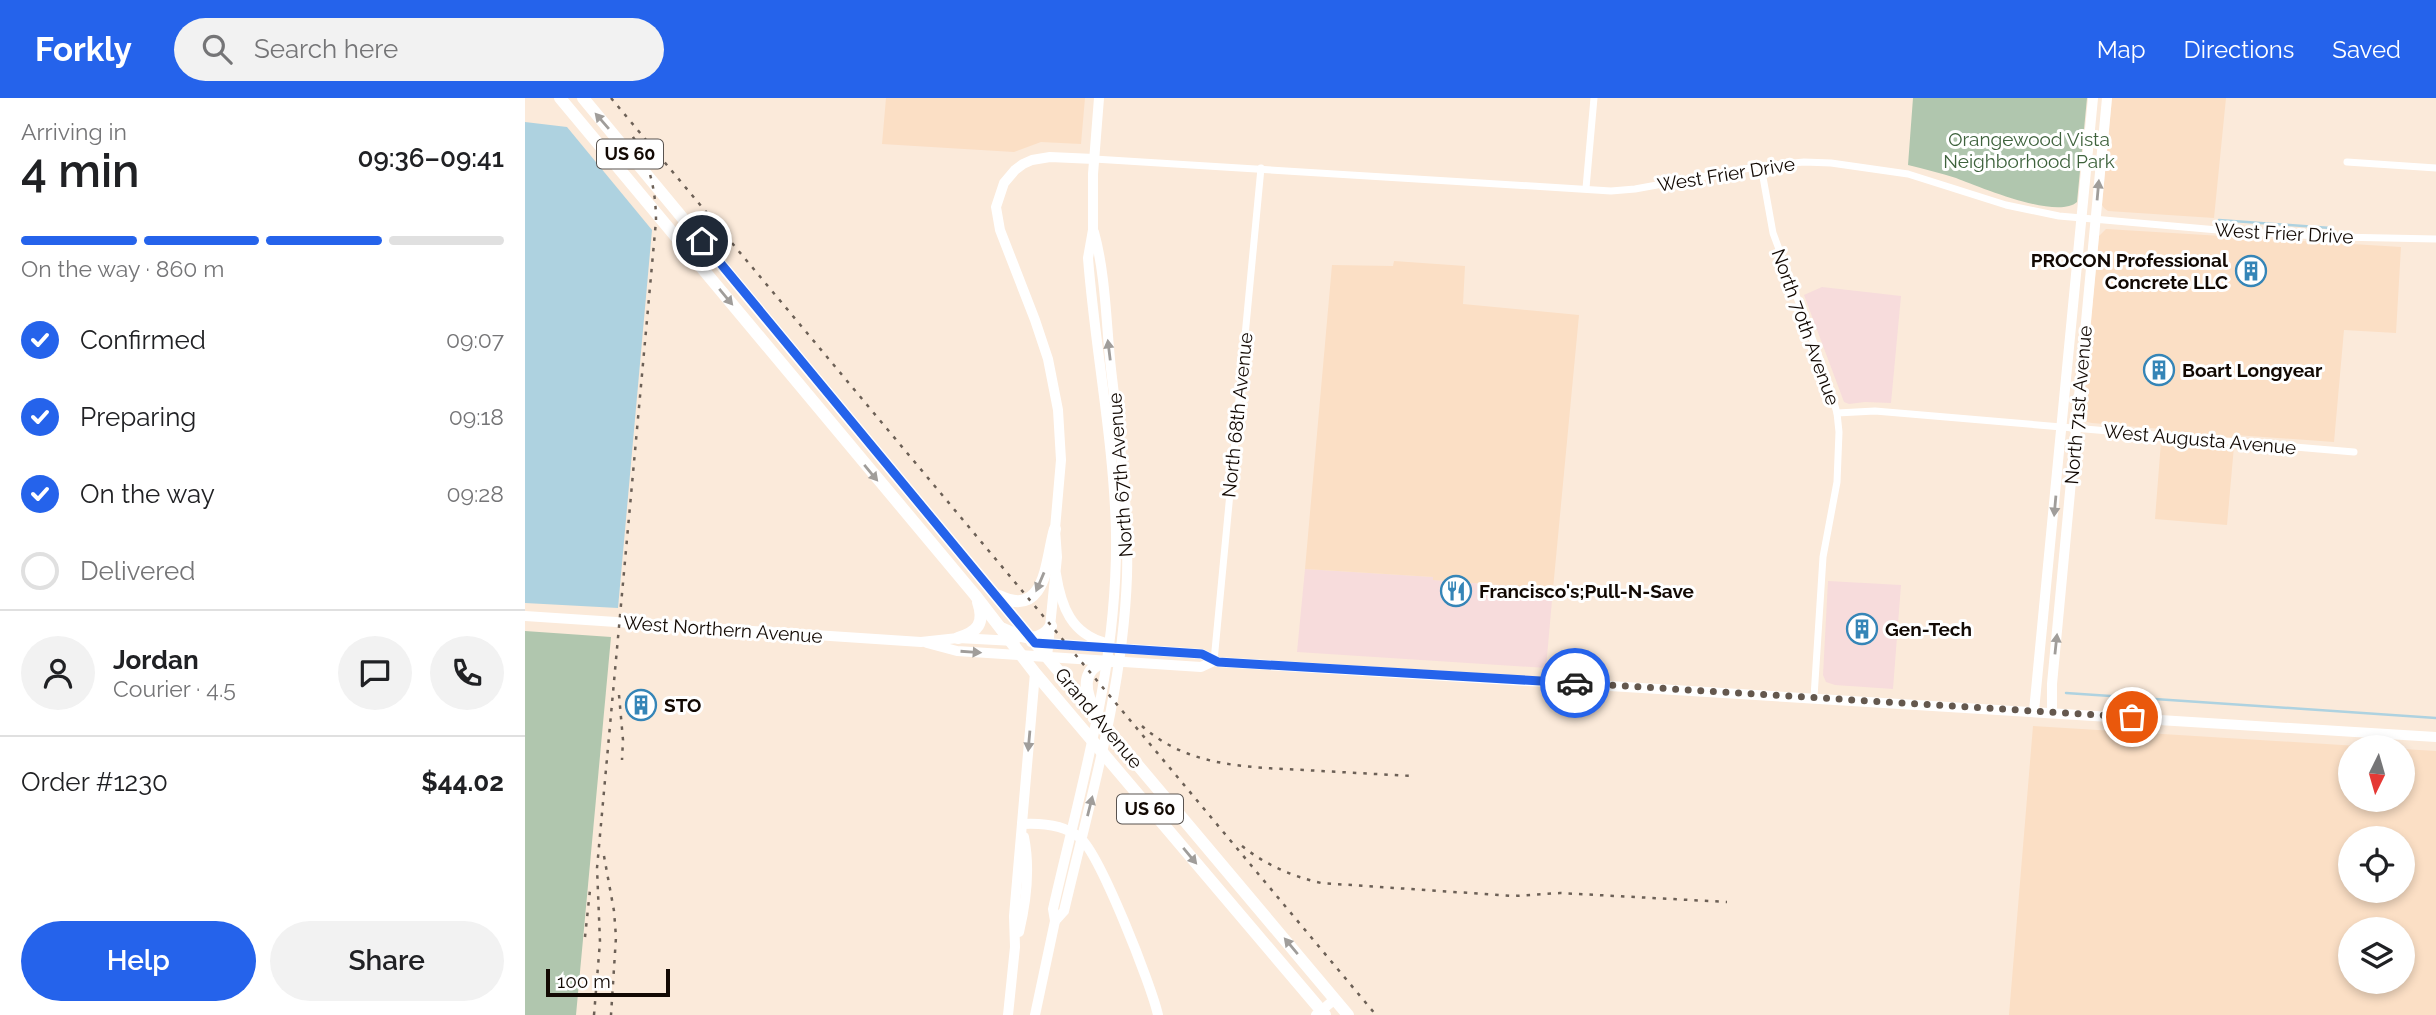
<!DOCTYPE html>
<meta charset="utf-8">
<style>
:root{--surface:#fff;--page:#f2f2f2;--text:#202124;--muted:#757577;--line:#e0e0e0;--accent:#2563eb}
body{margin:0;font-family:Raleway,sans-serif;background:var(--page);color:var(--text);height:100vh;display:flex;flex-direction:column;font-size:26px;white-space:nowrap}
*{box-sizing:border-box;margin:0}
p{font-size:23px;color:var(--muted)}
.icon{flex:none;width:38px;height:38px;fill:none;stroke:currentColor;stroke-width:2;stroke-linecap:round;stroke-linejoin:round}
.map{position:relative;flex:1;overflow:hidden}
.panel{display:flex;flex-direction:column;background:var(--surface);width:525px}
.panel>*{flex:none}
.needle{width:46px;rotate:185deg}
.controls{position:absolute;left:1813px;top:637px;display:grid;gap:14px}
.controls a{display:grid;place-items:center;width:77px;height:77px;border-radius:50%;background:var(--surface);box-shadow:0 4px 10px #0003;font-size:35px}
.scale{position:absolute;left:21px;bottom:18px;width:124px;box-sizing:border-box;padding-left:7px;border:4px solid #120903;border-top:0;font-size:19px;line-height:24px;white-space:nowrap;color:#120903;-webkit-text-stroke:5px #fff;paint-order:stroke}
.pin{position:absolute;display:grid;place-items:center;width:60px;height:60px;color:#fff;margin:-30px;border:4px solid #fff;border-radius:50%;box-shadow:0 2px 7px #0007}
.courier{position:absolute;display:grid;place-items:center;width:70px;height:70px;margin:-35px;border:5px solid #2563eb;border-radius:50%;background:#fff;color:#222;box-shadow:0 2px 9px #0007}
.head em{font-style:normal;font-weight:600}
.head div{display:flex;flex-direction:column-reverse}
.head{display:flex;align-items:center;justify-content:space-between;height:119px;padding:0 21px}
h1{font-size:46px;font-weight:600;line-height:52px}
.bar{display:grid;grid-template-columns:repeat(4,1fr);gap:10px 7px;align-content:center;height:84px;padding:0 21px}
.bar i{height:9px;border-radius:5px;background:var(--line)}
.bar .current{background:var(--accent)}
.bar p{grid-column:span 4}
.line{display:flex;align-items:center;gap:18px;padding:0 21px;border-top:2px solid var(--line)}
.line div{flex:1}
.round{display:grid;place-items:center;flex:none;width:74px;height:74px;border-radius:37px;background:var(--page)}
ol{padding:0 21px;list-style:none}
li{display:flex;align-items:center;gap:21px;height:77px}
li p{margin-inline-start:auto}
li .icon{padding:7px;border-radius:50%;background:var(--accent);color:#fff;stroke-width:4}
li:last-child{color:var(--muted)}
li i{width:38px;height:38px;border:4px solid var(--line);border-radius:50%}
.button{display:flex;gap:14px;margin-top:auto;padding:14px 21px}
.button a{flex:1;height:80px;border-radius:42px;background:var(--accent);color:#fff;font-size:28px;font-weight:600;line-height:80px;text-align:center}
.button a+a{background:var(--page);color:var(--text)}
header{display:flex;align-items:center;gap:42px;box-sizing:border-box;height:98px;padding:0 35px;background:var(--accent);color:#fff}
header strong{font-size:33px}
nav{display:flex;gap:38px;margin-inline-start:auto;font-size:24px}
.search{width:490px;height:63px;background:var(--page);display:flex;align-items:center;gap:18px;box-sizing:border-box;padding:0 24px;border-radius:38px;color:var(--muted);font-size:26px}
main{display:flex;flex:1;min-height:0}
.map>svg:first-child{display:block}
.commercial{fill:#f7dcdc}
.built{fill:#fbdfc5;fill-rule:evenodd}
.green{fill:#b0c6ae}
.water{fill:#aed2e0}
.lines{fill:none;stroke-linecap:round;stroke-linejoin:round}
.stream{stroke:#aed2e0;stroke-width:2.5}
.street{stroke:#fff;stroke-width:7}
.secondary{stroke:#fff;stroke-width:10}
.primary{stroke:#fff;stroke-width:10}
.highway{stroke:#fff;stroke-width:12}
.rail{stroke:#6c6056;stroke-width:2.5;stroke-dasharray:3.5 7;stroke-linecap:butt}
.oneway{fill:#a09d9a}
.done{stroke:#64584e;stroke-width:7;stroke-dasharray:0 12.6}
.route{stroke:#2563eb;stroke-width:9}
.labels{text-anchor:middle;stroke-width:6;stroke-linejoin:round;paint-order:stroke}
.shield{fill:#fff;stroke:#59534f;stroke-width:2}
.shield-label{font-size:18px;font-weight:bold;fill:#120903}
.park-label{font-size:19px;fill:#3e623c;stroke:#fff}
.street-label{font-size:19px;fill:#120903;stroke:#fff}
.poi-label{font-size:19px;font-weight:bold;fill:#120903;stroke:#fff;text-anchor:start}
</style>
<header>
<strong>Forkly</strong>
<div class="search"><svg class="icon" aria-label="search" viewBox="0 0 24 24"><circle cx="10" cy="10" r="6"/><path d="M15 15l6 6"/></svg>Search here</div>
<nav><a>Map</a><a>Directions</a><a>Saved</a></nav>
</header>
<main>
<section class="panel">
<div class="head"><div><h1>4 min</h1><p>Arriving in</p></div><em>09:36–09:41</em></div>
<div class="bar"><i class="current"></i><i class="current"></i><i class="current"></i><i></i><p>On the way · 860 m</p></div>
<ol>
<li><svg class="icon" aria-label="check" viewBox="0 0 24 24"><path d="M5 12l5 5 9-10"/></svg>Confirmed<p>09:07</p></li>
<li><svg class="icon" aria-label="check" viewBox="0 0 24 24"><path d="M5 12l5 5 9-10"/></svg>Preparing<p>09:18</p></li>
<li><svg class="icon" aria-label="check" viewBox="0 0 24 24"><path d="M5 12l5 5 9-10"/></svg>On the way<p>09:28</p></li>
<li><i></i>Delivered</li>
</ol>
<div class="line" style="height:126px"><a class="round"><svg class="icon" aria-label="person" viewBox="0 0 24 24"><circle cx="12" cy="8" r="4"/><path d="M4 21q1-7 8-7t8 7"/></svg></a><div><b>Jordan</b><p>Courier · 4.5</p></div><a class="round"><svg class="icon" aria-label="chat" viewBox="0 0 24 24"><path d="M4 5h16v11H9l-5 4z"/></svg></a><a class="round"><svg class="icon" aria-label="phone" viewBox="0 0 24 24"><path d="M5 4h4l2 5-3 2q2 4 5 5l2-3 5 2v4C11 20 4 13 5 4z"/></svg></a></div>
<div class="line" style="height:91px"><div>Order #1230</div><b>$44.02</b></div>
<div class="button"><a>Help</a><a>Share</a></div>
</section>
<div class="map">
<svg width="1911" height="917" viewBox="0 0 1911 917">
<rect width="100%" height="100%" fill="#fbeada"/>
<g class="commercial">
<polygon points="1297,189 1376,198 1366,305 1340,304 1324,306 1319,304 1279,197"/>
<polygon points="780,471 908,479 909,482 1028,491 1021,570 772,554"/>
<polygon points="1303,483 1376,487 1368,591 1310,587 1301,584 1298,577"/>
</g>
<g class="built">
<polygon points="361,0 560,0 556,46 516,44 489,54 357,46"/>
<polygon points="1587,0 1701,0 1689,120 1583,113 1579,110 1577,107"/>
<polygon points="1581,131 1876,149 1871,235 1819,232 1809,344 1710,337 1702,427 1630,421 1637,331 1567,325 1562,324 1557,317 1574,138"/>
<polygon points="869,163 940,168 938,206 1054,217 1028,491 908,482 908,479 780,471 807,167 868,168"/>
<path d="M 1508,628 L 1849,649 L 1825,649 L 1825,702 L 1878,702 L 1878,651 L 1911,653 L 1911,917 L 1484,917 ZM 1825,740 L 1878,740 L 1878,793 L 1825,793 ZM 1825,831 L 1878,831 L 1878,884 L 1825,884 Z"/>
</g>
<g class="green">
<path d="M 1388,0 L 1562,0 L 1552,104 C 1532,122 1455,89 1431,80 C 1416,75 1399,71 1383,67 Z"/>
<polygon points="0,533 86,539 51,917 0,917"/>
</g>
<polygon class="water" points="0,24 42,29 127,132 93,510 0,505"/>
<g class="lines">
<g class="stream">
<polyline points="1694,122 1806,130"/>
<polyline points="1541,595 1911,620"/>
</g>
<g class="street">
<polyline points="569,61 1086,93 1110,91 1236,68 1279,64 1306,65 1383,76 1481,107 1534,118 1704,133 1812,139 1911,141"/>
<polyline points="1822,64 1911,70"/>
<polyline points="1236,68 1248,135 1302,280 1312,315 1314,334 1312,384 1298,459 1289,599"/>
<polyline points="1061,90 1069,0"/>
<polyline points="1312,315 1350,313 1829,354"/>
<polyline points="689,563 736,70"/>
</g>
<g class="secondary">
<polyline points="522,559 532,459 530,431 536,362 533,312 523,261 510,222 475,132 471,109 479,85 490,72 498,66 507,62 525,59 569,61"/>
<polyline points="1509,613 1568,0"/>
<polyline points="1527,614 1527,586 1582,0"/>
<path d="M 497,726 C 516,725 539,727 554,739 C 574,753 627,889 633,917"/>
<path d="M 530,823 L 539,813 C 565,702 598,593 602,478 C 604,408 594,340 586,271 C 581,226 581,178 569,134"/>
<path d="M 494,834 C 501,805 505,769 499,739"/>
<polyline points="483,917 490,849 489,818 510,575"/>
<path d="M 510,917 L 530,823 L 528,811 C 557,684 593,566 591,435 C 589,343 570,251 563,160 L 568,132 L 568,76 L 574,0"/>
<polyline points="791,917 810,901"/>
</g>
<g class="primary">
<path d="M 531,476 C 536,508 546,536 581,545"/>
<polyline points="0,518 396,544 433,540 490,543"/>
<polyline points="506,544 677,556 693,564 1911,639"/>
<polyline points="402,545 432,553 676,569 689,563"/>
</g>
<g class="highway">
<polyline points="35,0 450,497 510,575 800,917"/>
<polyline points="58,0 510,545 823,917"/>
<path d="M 474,498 C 522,521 521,461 530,431"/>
<path d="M 476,530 C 494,538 513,548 526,528"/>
<path d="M 433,540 C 453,534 460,525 453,504"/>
<path d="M 567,607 C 557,585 560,566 587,563"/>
</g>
<g class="rail">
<polyline points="86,0 851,917"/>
<polyline points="94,597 98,642 97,662"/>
<path d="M 617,628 C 663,669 721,669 779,672 C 815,674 851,676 887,678"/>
<path d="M 717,748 C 741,767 766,778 796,785 L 989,798 L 1035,795 L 1202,804"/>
<polyline points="79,758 89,813 91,839 86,917"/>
<polyline points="60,839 65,792"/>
<path d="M 69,917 L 75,844 L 72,770 L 131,123 C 131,91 124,62 106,36"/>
</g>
</g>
<defs><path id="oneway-solid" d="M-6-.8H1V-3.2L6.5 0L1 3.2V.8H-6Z" transform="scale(1.75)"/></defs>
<g class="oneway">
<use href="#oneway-solid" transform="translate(77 23) rotate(-131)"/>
<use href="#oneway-solid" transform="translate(1573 92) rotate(-85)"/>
<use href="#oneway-solid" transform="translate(201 199) rotate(50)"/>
<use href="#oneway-solid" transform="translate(584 252) rotate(-97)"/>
<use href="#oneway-solid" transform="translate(346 375) rotate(50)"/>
<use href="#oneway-solid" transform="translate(1530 408) rotate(95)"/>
<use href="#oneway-solid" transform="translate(515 484) rotate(113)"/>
<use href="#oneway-solid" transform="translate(1531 546) rotate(-84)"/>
<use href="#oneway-solid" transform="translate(446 554) rotate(4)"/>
<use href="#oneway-solid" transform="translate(504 643) rotate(95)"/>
<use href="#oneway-solid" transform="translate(565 708) rotate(-76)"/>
<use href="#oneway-solid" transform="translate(665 758) rotate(50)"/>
<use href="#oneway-solid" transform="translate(766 848) rotate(-130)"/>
</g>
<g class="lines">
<polyline class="done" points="1050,585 1607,619"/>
<polyline class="route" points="177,143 510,545 677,556 693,564 1050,585"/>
</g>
<defs>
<g id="building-ring" transform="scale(1.575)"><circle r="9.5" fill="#fff" stroke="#3585b7" stroke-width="1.5"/><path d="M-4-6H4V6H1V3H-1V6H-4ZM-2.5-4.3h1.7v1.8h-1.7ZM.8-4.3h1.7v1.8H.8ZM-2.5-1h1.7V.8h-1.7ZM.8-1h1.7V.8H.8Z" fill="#3585b7"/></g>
<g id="restaurant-ring" transform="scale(1.575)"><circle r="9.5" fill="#fff" stroke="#3585b7" stroke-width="1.5"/><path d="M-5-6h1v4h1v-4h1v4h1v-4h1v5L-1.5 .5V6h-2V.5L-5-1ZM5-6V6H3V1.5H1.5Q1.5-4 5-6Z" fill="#3585b7"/></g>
</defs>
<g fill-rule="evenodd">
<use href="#building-ring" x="1726" y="173"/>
<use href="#building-ring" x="1634" y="272"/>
<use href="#restaurant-ring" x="931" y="493"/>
<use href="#building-ring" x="1337" y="531"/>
<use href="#building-ring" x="116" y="607"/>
</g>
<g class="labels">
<g class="shield">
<rect x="72" y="41.5" width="66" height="29" rx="5"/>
<rect x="592" y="696.5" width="66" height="29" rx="5"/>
</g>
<g class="shield-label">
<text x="105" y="62">US 60</text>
<text x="625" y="717">US 60</text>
</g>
<g class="park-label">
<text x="1504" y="48">Orangewood Vista<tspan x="1504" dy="22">Neighborhood Park</tspan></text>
</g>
<g class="street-label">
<text transform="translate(1201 76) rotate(-9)" y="7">West Frier Drive</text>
<text transform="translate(1759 135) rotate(3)" y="7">West Frier Drive</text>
<text transform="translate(1281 229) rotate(70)" y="7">North 70th Avenue</text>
<text transform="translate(1553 307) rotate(-85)" y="7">North 71st Avenue</text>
<text transform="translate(712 317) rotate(-84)" y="7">North 68th Avenue</text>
<text transform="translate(1675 341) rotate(5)" y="7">West Augusta Avenue</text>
<text transform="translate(595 377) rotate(-94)" y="7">North 67th Avenue</text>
<text transform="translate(198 531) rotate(4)" y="7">West Northern Avenue</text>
<text transform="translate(574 620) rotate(50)" y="7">Grand Avenue</text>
</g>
<g class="poi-label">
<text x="1703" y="169" text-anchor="end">PROCON Professional<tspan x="1703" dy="22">Concrete LLC</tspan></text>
<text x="1657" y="279">Boart Longyear</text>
<text x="954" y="500">Francisco's;Pull-N-Save</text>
<text x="1360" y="538">Gen-Tech</text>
<text x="139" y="614">STO</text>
</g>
</g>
</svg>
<div class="controls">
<a><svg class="needle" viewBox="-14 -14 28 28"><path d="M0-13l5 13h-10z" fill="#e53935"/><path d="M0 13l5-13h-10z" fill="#757577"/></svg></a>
<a><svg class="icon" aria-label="locate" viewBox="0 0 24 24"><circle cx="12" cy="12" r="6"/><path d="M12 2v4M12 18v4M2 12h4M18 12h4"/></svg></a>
<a><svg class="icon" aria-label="layers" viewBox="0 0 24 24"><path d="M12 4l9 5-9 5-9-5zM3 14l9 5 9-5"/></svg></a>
</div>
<div class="scale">100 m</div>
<div class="pin" style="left:1607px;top:619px;background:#ea580c"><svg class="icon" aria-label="bag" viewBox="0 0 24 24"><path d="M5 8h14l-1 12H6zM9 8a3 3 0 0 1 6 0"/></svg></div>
<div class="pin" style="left:177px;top:143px;background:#1f2937"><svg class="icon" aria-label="home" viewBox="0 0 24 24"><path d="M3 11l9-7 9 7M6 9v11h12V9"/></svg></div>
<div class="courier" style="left:1050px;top:585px"><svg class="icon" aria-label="car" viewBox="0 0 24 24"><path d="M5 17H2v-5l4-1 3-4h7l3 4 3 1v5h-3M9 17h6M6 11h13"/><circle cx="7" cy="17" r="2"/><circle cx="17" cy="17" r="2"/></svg></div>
</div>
</main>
